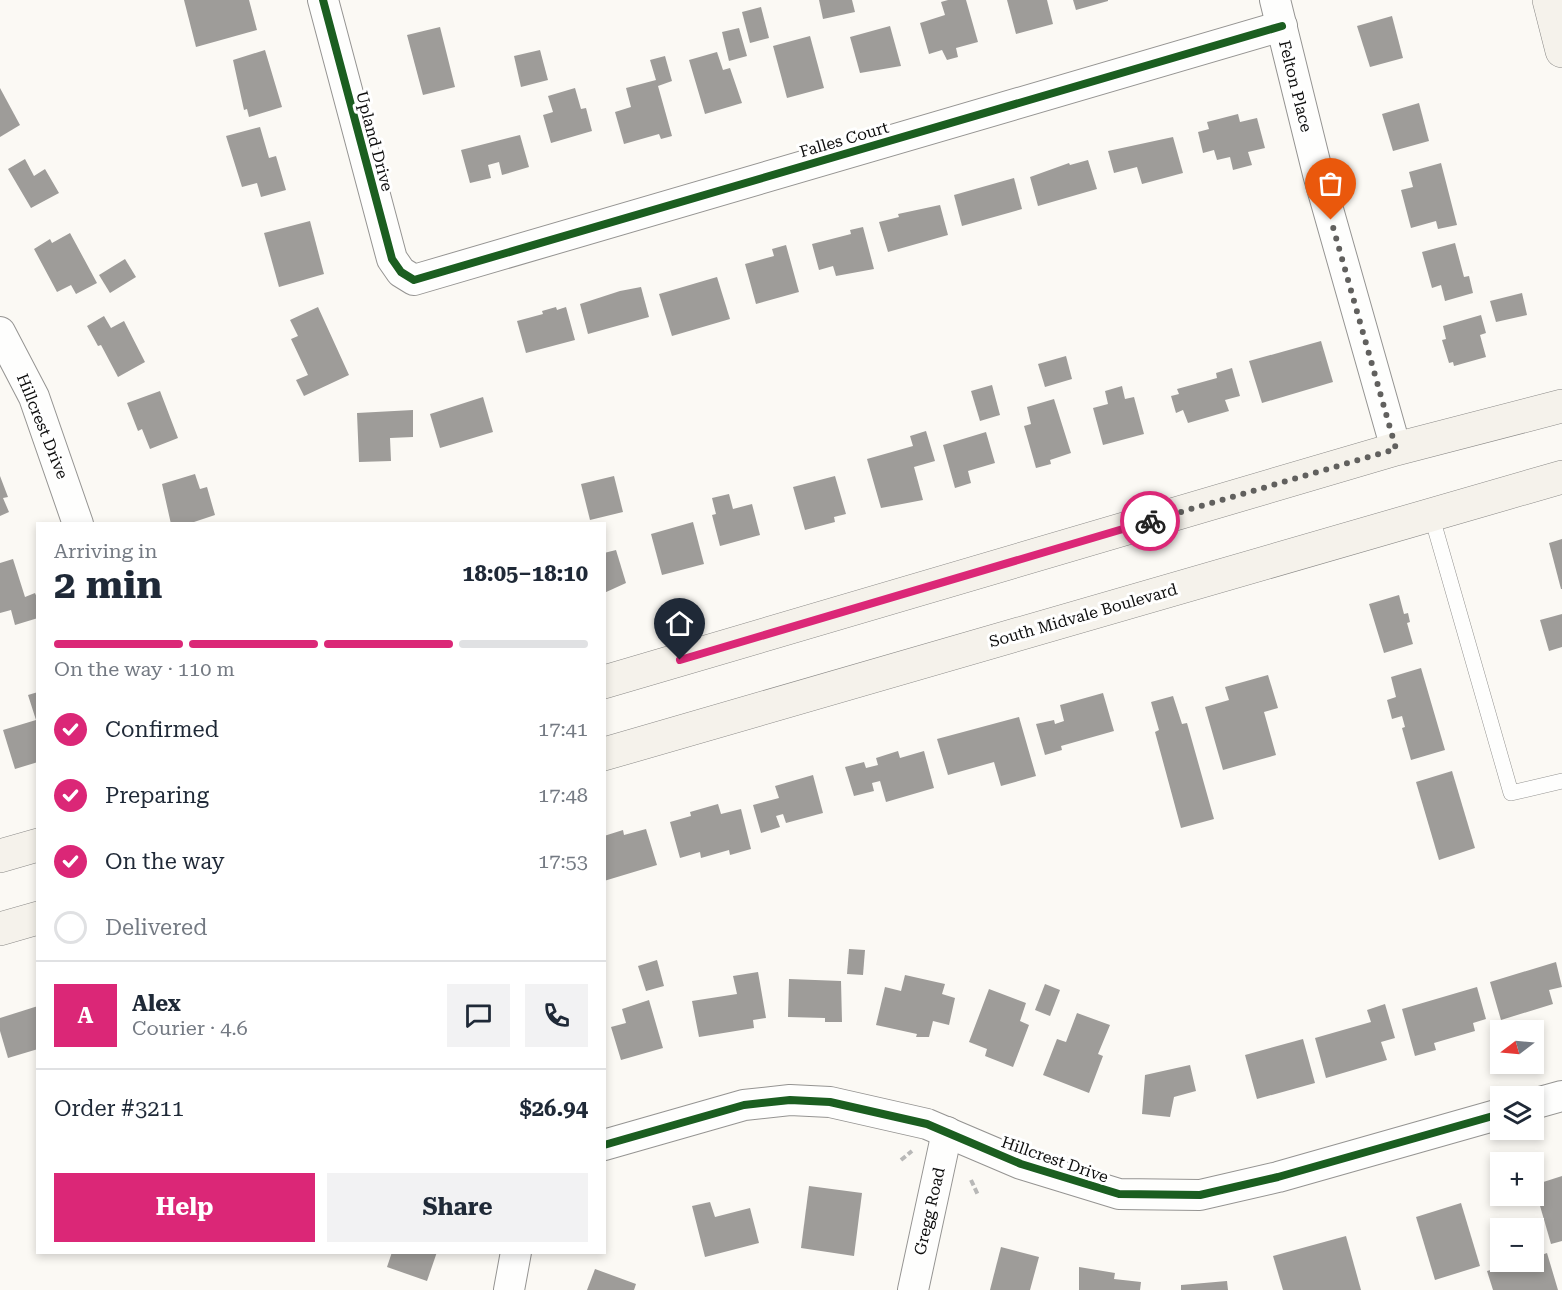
<!DOCTYPE html>
<meta charset="utf-8">
<style>
:root{--surface:#fff;--page:#f2f2f3;--text:#1f2937;--muted:#747a83;--line:#e0e1e3;--accent:#db2777}
body{margin:0;font-family:"Roboto Serif",serif;background:var(--page);color:var(--text);height:100vh;display:flex;flex-direction:column;font-size:22px;white-space:nowrap}
*{box-sizing:border-box;margin:0}
p{font-size:20px;color:var(--muted)}
.icon{flex:none;width:33px;height:33px;fill:none;stroke:currentColor;stroke-width:2;stroke-linecap:round;stroke-linejoin:round}
.map{position:relative;flex:1;overflow:hidden}
.details{position:absolute;left:36px;top:522px;width:570px;height:732px;display:flex;flex-direction:column;background:var(--surface);border-radius:0px;box-shadow:0 3px 9px #0003}
.details>*{flex:none}
.needle{width:39px;rotate:254deg}
.controls{position:absolute;left:1490px;top:1020px;display:grid;gap:12px}
.controls a{display:grid;place-items:center;width:54px;height:54px;border-radius:0px;background:var(--surface);box-shadow:0 3px 9px #0003;font-size:30px}
.pin{position:absolute;display:grid;place-items:center;width:51px;height:51px;color:#fff;margin:-62px -26px;border-radius:50% 50% 50% 0;rotate:-45deg;box-shadow:0 0 6px #0007}
.pin .icon{rotate:45deg}
.courier{position:absolute;display:grid;place-items:center;width:60px;height:60px;margin:-30px;border:4px solid #db2777;border-radius:50%;background:#fff;color:#222;box-shadow:0 2px 8px #0007}
.overview em{font-style:normal;font-weight:700}
.overview div{display:flex;flex-direction:column-reverse}
.overview{display:flex;align-items:center;justify-content:space-between;height:102px;padding:0 18px}
h1{font-size:39px;font-weight:700;line-height:45px}
.bar{display:grid;grid-template-columns:repeat(4,1fr);gap:9px 6px;align-content:center;height:72px;padding:0 18px}
.bar i{height:8px;border-radius:4px;background:var(--line)}
.bar .active{background:var(--accent)}
.bar p{grid-column:span 4}
.line{display:flex;align-items:center;gap:15px;padding:0 18px;border-top:2px solid var(--line)}
.line div{flex:1}
.round{display:grid;place-items:center;flex:none;width:63px;height:63px;border-radius:0px;background:var(--page)}
ol{padding:0 18px;list-style:none}
li{display:flex;align-items:center;gap:18px;height:66px}
li p{margin-inline-start:auto}
li .icon{padding:6px;border-radius:50%;background:var(--accent);color:#fff;stroke-width:4}
li:last-child{color:var(--muted)}
li i{width:33px;height:33px;border:3px solid var(--line);border-radius:50%}
.action{display:flex;gap:12px;margin-top:auto;padding:12px 18px}
.action a{flex:1;height:69px;border-radius:0px;background:var(--accent);color:#fff;font-size:24px;font-weight:700;line-height:69px;text-align:center}
.action a+a{background:var(--page);color:var(--text)}
.map>svg:first-child{display:block}
.building{fill:#9e9c99}
.lines{fill:none;stroke-linecap:round;stroke-linejoin:round}
.service-casing{stroke:#959492;stroke-width:16}
.minor-casing{stroke:#959492;stroke-width:32}
.secondary-casing{stroke:#8b8a88;stroke-width:34}
.path{stroke:#b8b8b7;stroke-width:4;stroke-dasharray:6 3;stroke-linecap:butt}
.service{stroke:#fefefd;stroke-width:15}
.minor{stroke:#fefefd;stroke-width:30}
.secondary{stroke:#f5f2eb;stroke-width:33}
.cycleway-casing{stroke:#fff;stroke-width:11}
.cycleway{stroke:#1b5e20;stroke-width:8}
.done{stroke:#61605e;stroke-width:6;stroke-dasharray:0 10.8}
.route{stroke:#db2777;stroke-width:8}
.labels{text-anchor:middle;stroke-width:6;stroke-linejoin:round;paint-order:stroke}
.street-label{font-size:16px;fill:#0e0e0e;stroke:#fff}
</style>
<div class="map">
<svg width="1562" height="1290" viewBox="0 0 1562 1290">
<rect width="100%" height="100%" fill="#fbf9f4"/>
<g class="building">
<polygon points="184,0 249,0 257,30 196,47"/>
<polygon points="819,0 852,0 855,12 823,19"/>
<polygon points="948,0 966,0 978,42 956,48 958,57 947,60 942,50 929,54 920,23 945,15 941,2"/>
<polygon points="1007,0 1047,0 1053,24 1016,34"/>
<polygon points="1073,0 1108,0 1108,1 1076,10"/>
<polygon points="761,7 769,38 750,43 742,12"/>
<polygon points="1392,16 1403,58 1370,67 1357,26"/>
<polygon points="890,26 901,66 860,73 850,37"/>
<polygon points="440,27 455,87 423,95 407,35"/>
<polygon points="739,28 747,56 729,61 722,32"/>
<polygon points="810,36 824,88 787,98 773,46"/>
<polygon points="265,50 282,107 249,117 247,109 244,110 233,60"/>
<polygon points="540,50 548,80 521,87 514,56"/>
<polygon points="717,52 723,70 730,68 742,103 705,114 689,60"/>
<polygon points="665,56 672,81 658,86 672,136 661,139 659,134 624,144 615,112 631,107 626,88 656,80 650,60"/>
<polygon points="0,88 20,125 0,137"/>
<polygon points="575,88 581,109 586,108 592,131 551,143 543,115 553,112 548,96"/>
<polygon points="1419,103 1429,141 1393,151 1382,114"/>
<polygon points="1238,114 1240,122 1257,118 1265,148 1248,152 1252,165 1233,170 1230,157 1217,160 1214,150 1203,153 1198,132 1209,129 1207,122"/>
<polygon points="260,127 269,158 276,156 286,190 261,197 257,183 242,187 226,136"/>
<polygon points="520,135 529,167 502,175 499,162 488,165 491,178 470,183 461,150"/>
<polygon points="1173,137 1183,173 1142,184 1137,167 1114,173 1108,151"/>
<polygon points="25,159 34,176 45,169 59,193 31,208 8,169"/>
<polygon points="1088,160 1097,189 1038,206 1030,177 1069,163 1070,165"/>
<polygon points="1441,163 1457,225 1438,229 1436,221 1411,228 1401,190 1413,187 1409,172"/>
<polygon points="1014,178 1022,209 962,226 954,195"/>
<polygon points="940,205 948,235 888,252 879,222 899,217 898,214"/>
<polygon points="310,221 324,274 279,287 264,233"/>
<polygon points="863,227 874,269 836,276 833,266 819,270 812,244 851,234 850,230"/>
<polygon points="70,233 97,283 76,294 71,285 57,292 34,249 50,239 52,243"/>
<polygon points="1455,243 1464,277 1469,276 1473,293 1445,301 1441,285 1432,288 1422,252"/>
<polygon points="786,245 799,292 756,304 745,264 774,256 772,249"/>
<polygon points="125,259 136,277 110,293 99,275"/>
<polygon points="717,277 730,319 672,336 659,294"/>
<polygon points="641,287 649,317 588,334 580,304 620,291"/>
<polygon points="1522,293 1527,315 1496,322 1490,301"/>
<polygon points="318,307 349,375 304,396 296,380 308,375 291,339 298,336 290,320"/>
<polygon points="556,307 557,310 566,307 575,340 526,353 517,321 543,314 542,311"/>
<polygon points="1481,315 1486,333 1480,335 1486,357 1454,366 1453,362 1449,363 1442,340 1446,339 1443,326"/>
<polygon points="104,316 111,328 124,321 145,362 118,377 101,345 98,346 87,326"/>
<polygon points="1321,341 1333,382 1262,403 1249,361"/>
<polygon points="1066,356 1072,379 1045,387 1038,364"/>
<polygon points="1232,368 1240,396 1225,400 1229,411 1188,423 1183,410 1176,413 1171,396 1179,394 1177,389 1217,378 1216,373"/>
<polygon points="992,385 1000,415 980,421 971,391"/>
<polygon points="1122,386 1125,399 1134,397 1144,434 1103,445 1093,408 1108,404 1105,391"/>
<polygon points="160,391 178,438 150,449 142,429 138,431 127,403"/>
<polygon points="483,397 493,432 440,448 430,414"/>
<polygon points="1054,399 1071,453 1050,460 1051,464 1036,468 1024,426 1031,424 1027,407"/>
<polygon points="413,410 413,437 390,438 391,461 359,462 357,413"/>
<polygon points="926,431 935,461 914,467 923,500 881,508 867,459 913,446 910,436"/>
<polygon points="986,432 995,463 968,471 971,483 955,488 943,445"/>
<polygon points="195,474 200,489 207,487 215,515 188,524 171,524 162,484"/>
<polygon points="0,476 8,497 3,498 9,512 0,516"/>
<polygon points="614,476 623,512 590,520 581,484"/>
<polygon points="835,476 846,514 834,517 835,522 805,530 793,487"/>
<polygon points="729,494 733,509 752,504 760,535 720,546 712,515 716,514 712,498"/>
<polygon points="693,522 704,564 662,575 651,534"/>
<polygon points="1562,539 1562,589 1561,589 1549,543"/>
<polygon points="616,550 626,583 604,593 604,553"/>
<polygon points="13,559 25,597 35,593 38,600 38,618 15,625 11,610 0,613 0,563"/>
<polygon points="1399,595 1404,614 1408,613 1410,622 1407,623 1413,644 1384,653 1369,604"/>
<polygon points="1562,614 1562,647 1549,651 1540,620"/>
<polygon points="1421,668 1445,750 1411,760 1402,728 1405,727 1402,716 1392,719 1387,700 1396,697 1391,677"/>
<polygon points="1268,675 1278,708 1264,712 1276,755 1223,770 1205,707 1229,700 1225,687"/>
<polygon points="38,692 38,762 15,769 3,730 36,720 28,695"/>
<polygon points="1103,693 1114,731 1061,746 1062,750 1045,755 1036,724 1054,720 1055,724 1064,721 1060,705"/>
<polygon points="1173,696 1182,724 1187,723 1214,819 1181,828 1155,732 1159,730 1151,702"/>
<polygon points="1019,717 1036,776 1001,786 994,762 948,775 937,739"/>
<polygon points="898,751 900,758 924,751 934,788 886,802 880,781 872,783 874,791 854,796 845,767 864,762 866,768 878,765 876,758"/>
<polygon points="1452,771 1475,848 1439,860 1416,782"/>
<polygon points="813,775 823,813 786,823 783,814 776,816 780,827 761,833 753,805 779,798 775,786"/>
<polygon points="718,804 721,814 741,809 751,849 730,855 729,850 701,858 700,852 680,858 670,822 691,816 690,812"/>
<polygon points="646,829 657,865 604,881 604,836 623,830 624,835"/>
<polygon points="849,949 865,950 863,975 847,974"/>
<polygon points="657,960 664,986 646,991 638,966"/>
<polygon points="1556,962 1562,987 1549,990 1553,1004 1501,1020 1490,982"/>
<polygon points="758,972 766,1018 753,1020 754,1028 699,1037 692,1001 737,994 733,976"/>
<polygon points="905,975 945,984 942,994 955,998 949,1025 933,1021 929,1037 916,1037 917,1034 876,1025 885,987 901,991"/>
<polygon points="789,979 841,981 842,1022 825,1022 825,1018 788,1017"/>
<polygon points="1045,984 1060,990 1050,1016 1035,1010"/>
<polygon points="1477,987 1486,1019 1473,1023 1475,1031 1434,1043 1436,1050 1415,1056 1402,1009"/>
<polygon points="989,989 1026,1003 1020,1021 1029,1025 1013,1067 985,1056 987,1049 969,1042"/>
<polygon points="649,1000 663,1048 621,1060 611,1027 626,1023 622,1009"/>
<polygon points="1385,1004 1395,1038 1381,1042 1387,1060 1326,1078 1315,1038 1371,1022 1367,1010"/>
<polygon points="38,1006 38,1049 8,1058 0,1031 0,1018"/>
<polygon points="1077,1013 1110,1025 1098,1054 1103,1056 1089,1093 1043,1075 1057,1039 1066,1042"/>
<polygon points="1303,1039 1315,1083 1257,1099 1245,1055"/>
<polygon points="1190,1065 1196,1091 1174,1097 1170,1117 1142,1114 1145,1075"/>
<polygon points="1562,1176 1562,1241 1551,1244 1534,1185"/>
<polygon points="809,1186 862,1193 854,1256 801,1248"/>
<polygon points="710,1202 715,1217 750,1208 759,1243 705,1257 692,1206"/>
<polygon points="1461,1203 1480,1266 1435,1280 1416,1217"/>
<polygon points="1346,1236 1361,1290 1283,1290 1273,1256"/>
<polygon points="1001,1247 1039,1257 1030,1290 990,1290"/>
<polygon points="392,1252 437,1252 427,1281 387,1267"/>
<polygon points="1547,1253 1558,1290 1493,1290 1487,1271 1520,1262 1533,1262 1533,1258"/>
<polygon points="1079,1267 1115,1273 1114,1279 1141,1282 1140,1290 1079,1290"/>
<polygon points="595,1269 636,1284 634,1290 587,1290"/>
<polygon points="1227,1281 1228,1290 1181,1290 1181,1285"/>
</g>
<g class="lines">
<g class="service-casing">
<polyline id="service" points="1431,514 1511,793 1562,781"/>
</g>
<g class="minor-casing">
<g id="minor">
<polyline points="323,0 392,259 401,272 414,280 1282,26"/>
<polyline points="1275,0 1318,174 1396,449"/>
<polyline points="0,332 34,397 78,524"/>
<polyline points="1533,1104 1562,1096"/>
<polyline points="604,1145 744,1105 790,1100 830,1102 927,1124 1021,1164 1119,1194 1200,1195 1278,1177 1500,1114"/>
<polyline points="509,1290 516,1252"/>
<polyline points="913,1290 947,1132"/>
</g>
</g>
<g class="secondary-casing">
<g id="secondary">
<polyline points="1549,0 1562,51"/>
<polyline points="604,682 1396,449 1562,406"/>
<polyline points="604,754 1562,477"/>
<polyline points="0,856 38,845"/>
<polyline points="0,929 38,918"/>
</g>
</g>
<g class="path">
<polyline points="901,1160 912,1151"/>
<polyline points="971,1180 978,1195"/>
</g>
<use href="#service" class="service"/>
<use href="#minor" class="minor"/>
<use href="#secondary" class="secondary"/>
<g class="cycleway-casing">
<g id="cycleway">
<polyline points="323,0 392,259 401,272 414,280 1282,26"/>
<polyline points="604,1145 744,1105 790,1100 830,1102 927,1124 1021,1164 1119,1194 1200,1195 1278,1177 1500,1114"/>
</g>
</g>
<use href="#cycleway" class="cycleway"/>
</g>
<g class="lines">
<polyline class="done" points="1150,521 1396,449 1331,220"/>
<polyline class="route" points="680,660 1150,521"/>
</g>
<g class="labels">
<g class="street-label">
<text transform="translate(1296 86) rotate(76)" y="6">Felton Place</text>
<text transform="translate(844 139) rotate(-16)" y="6">Falles Court</text>
<text transform="translate(375 141) rotate(75)" y="6">Upland Drive</text>
<text transform="translate(43 426) rotate(68)" y="6">Hillcrest Drive</text>
<text transform="translate(1083 615) rotate(-16)" y="6">South Midvale Boulevard</text>
<text transform="translate(1055 1159) rotate(19)" y="6">Hillcrest Drive</text>
<text transform="translate(929 1211) rotate(-77)" y="6">Gregg Road</text>
</g>
</g>
</svg>
<div class="controls">
<a><svg class="needle" viewBox="-14 -14 28 28"><path d="M0-13l5 13h-10z" fill="#e53935"/><path d="M0 13l5-13h-10z" fill="#747a83"/></svg></a>
<a><svg class="icon" aria-label="layers" viewBox="0 0 24 24"><path d="M12 4l9 5-9 5-9-5zM3 14l9 5 9-5"/></svg></a>
<a>+</a>
<a>−</a>
</div>
<div class="pin" style="left:1331px;top:220px;background:#ea580c"><svg class="icon" aria-label="bag" viewBox="0 0 24 24"><path d="M5 8h14l-1 12H6zM9 8a3 3 0 0 1 6 0"/></svg></div>
<div class="pin" style="left:680px;top:660px;background:#1f2937"><svg class="icon" aria-label="home" viewBox="0 0 24 24"><path d="M3 11l9-7 9 7M6 9v11h12V9"/></svg></div>
<div class="courier" style="left:1150px;top:521px"><svg class="icon" aria-label="bike" viewBox="0 0 24 24"><circle cx="6" cy="16" r="4"/><circle cx="18" cy="16" r="4"/><path d="M6 16l4-8h5l3 8M10 8l3 8H6M13 5h3"/></svg></div>
<section class="details">
<div class="overview"><div><h1>2 min</h1><p>Arriving in</p></div><em>18:05–18:10</em></div>
<div class="bar"><i class="active"></i><i class="active"></i><i class="active"></i><i></i><p>On the way · 110 m</p></div>
<ol>
<li><svg class="icon" aria-label="check" viewBox="0 0 24 24"><path d="M5 12l5 5 9-10"/></svg>Confirmed<p>17:41</p></li>
<li><svg class="icon" aria-label="check" viewBox="0 0 24 24"><path d="M5 12l5 5 9-10"/></svg>Preparing<p>17:48</p></li>
<li><svg class="icon" aria-label="check" viewBox="0 0 24 24"><path d="M5 12l5 5 9-10"/></svg>On the way<p>17:53</p></li>
<li><i></i>Delivered</li>
</ol>
<div class="line" style="height:108px"><b class="round" style="background:var(--accent);color:#fff">A</b><div><b>Alex</b><p>Courier · 4.6</p></div><a class="round"><svg class="icon" aria-label="chat" viewBox="0 0 24 24"><path d="M4 5h16v11H9l-5 4z"/></svg></a><a class="round"><svg class="icon" aria-label="phone" viewBox="0 0 24 24"><path d="M5 4h4l2 5-3 2q2 4 5 5l2-3 5 2v4C11 20 4 13 5 4z"/></svg></a></div>
<div class="line" style="height:78px"><div>Order #3211</div><b>$26.94</b></div>
<div class="action"><a>Help</a><a>Share</a></div>
</section>
</div>
